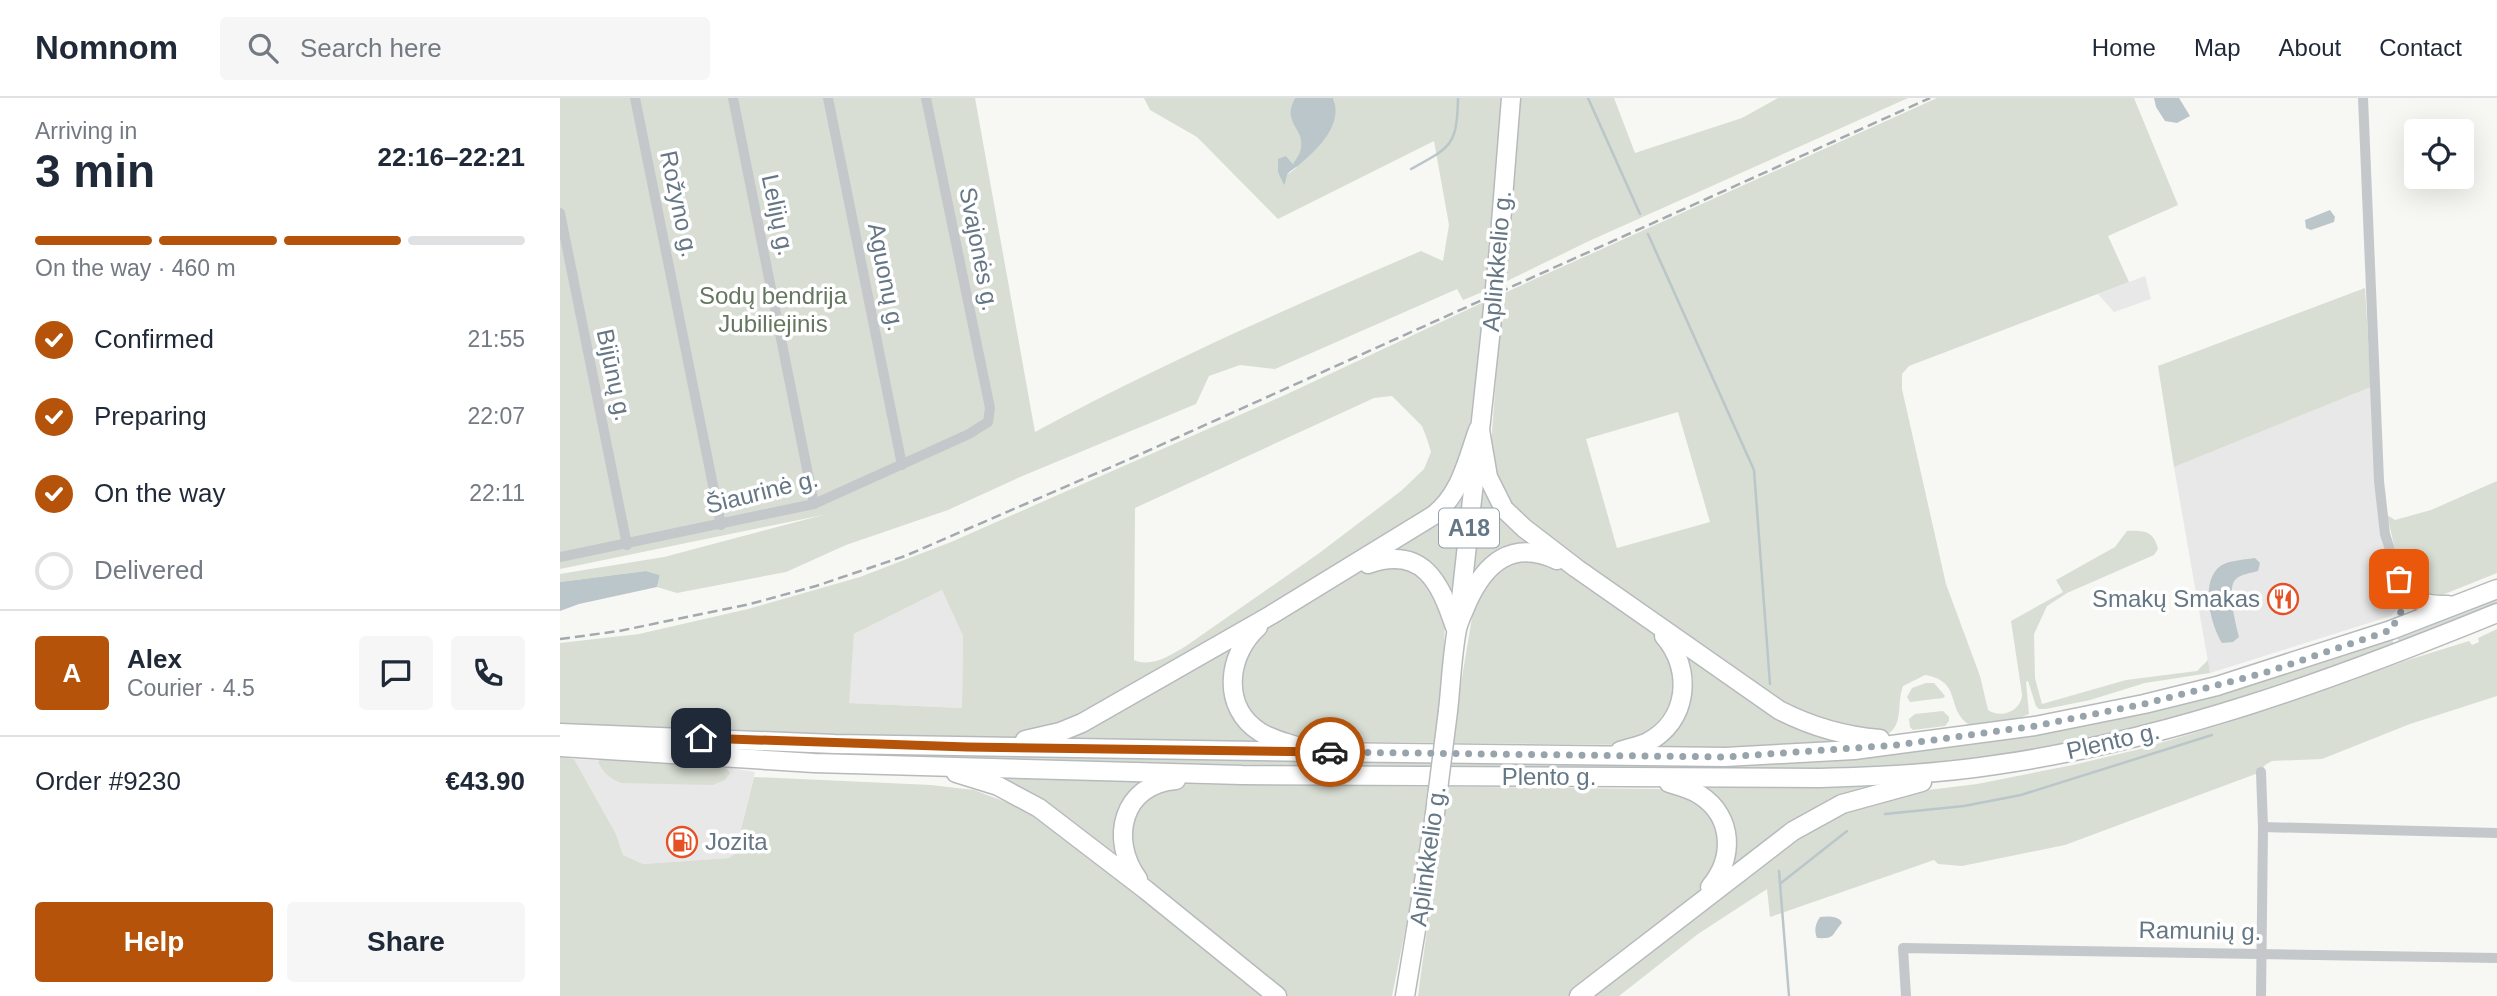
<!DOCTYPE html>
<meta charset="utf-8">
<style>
:root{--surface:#fff;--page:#f6f6f7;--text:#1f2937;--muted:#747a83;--line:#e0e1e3;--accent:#b45309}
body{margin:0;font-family:Arial,sans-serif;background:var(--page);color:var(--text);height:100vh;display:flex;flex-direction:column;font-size:26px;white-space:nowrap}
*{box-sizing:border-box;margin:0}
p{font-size:23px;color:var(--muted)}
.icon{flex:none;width:38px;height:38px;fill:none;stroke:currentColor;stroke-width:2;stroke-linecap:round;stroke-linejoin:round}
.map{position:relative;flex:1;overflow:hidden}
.sheet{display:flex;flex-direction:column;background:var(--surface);width:560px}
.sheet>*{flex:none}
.controls{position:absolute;left:1844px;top:21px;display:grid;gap:14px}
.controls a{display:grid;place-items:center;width:70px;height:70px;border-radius:7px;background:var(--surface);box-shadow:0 7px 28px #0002;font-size:35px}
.pin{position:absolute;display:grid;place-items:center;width:60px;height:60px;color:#fff;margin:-30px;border-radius:14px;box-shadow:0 4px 10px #0006}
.courier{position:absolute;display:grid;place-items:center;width:70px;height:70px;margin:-35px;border:5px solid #b45309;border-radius:50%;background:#fff;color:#222;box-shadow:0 2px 9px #0007}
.summary em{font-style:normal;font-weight:600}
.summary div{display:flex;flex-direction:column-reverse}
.summary{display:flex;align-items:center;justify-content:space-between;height:119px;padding:0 35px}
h1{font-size:46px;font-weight:600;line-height:52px}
.bar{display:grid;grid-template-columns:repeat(4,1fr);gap:10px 7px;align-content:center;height:84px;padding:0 35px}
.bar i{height:9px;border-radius:5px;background:var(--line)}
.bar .active{background:var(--accent)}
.bar p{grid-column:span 4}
.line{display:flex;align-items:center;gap:18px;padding:0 35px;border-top:2px solid var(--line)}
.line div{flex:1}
.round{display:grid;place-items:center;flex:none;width:74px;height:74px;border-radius:7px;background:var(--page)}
ol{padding:0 35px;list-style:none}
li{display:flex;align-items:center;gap:21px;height:77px}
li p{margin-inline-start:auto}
li .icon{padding:7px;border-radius:50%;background:var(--accent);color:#fff;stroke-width:4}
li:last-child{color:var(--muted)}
li i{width:38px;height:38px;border:4px solid var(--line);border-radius:50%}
.primary-button{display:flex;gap:14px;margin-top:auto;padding:14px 35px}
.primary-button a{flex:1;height:80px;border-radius:7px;background:var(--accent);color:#fff;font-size:28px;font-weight:600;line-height:80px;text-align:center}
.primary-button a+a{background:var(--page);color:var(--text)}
header{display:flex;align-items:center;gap:42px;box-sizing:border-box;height:98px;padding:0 35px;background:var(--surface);border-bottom:2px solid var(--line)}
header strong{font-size:33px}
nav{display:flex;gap:38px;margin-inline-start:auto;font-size:24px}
.search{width:490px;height:63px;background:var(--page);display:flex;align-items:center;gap:18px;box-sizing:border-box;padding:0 24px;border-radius:7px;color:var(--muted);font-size:26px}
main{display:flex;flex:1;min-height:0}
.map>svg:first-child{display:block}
.built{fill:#e7e8e7}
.green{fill:#d8ded4;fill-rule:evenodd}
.water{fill:#bbc6ca}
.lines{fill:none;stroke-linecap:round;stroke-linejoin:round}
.stream{stroke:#bbc6ca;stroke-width:2.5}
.trunk-casing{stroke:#b7babd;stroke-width:21}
.minor{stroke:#c4c8cb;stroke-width:10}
.trunk{stroke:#fff;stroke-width:18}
.rail{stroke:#a2a9af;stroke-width:2.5;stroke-dasharray:10 5;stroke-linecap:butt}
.trunk-bridge-casing{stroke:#b7babd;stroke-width:21;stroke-linecap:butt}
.trunk-bridge{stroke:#fff;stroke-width:18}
.done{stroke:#98a4ac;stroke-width:7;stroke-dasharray:0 12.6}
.route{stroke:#b45309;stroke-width:9}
.labels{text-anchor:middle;stroke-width:7;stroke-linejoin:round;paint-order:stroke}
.shield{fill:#fff;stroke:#93a0aa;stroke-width:2}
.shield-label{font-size:23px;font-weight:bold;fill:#657785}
.street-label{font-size:24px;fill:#657785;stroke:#fff}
.park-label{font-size:24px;fill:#657760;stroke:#fff}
.poi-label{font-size:24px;fill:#657785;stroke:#fff;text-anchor:end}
</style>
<header>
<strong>Nomnom</strong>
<div class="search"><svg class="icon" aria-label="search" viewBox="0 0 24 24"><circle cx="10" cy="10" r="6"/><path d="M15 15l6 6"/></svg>Search here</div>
<nav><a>Home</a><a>Map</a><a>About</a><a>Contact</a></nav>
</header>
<main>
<section class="sheet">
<div class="summary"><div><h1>3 min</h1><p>Arriving in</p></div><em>22:16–22:21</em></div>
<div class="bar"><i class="active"></i><i class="active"></i><i class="active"></i><i></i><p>On the way · 460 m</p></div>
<ol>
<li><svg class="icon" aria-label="check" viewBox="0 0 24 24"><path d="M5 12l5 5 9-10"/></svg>Confirmed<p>21:55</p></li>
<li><svg class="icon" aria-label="check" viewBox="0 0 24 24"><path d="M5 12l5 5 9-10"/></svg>Preparing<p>22:07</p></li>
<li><svg class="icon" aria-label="check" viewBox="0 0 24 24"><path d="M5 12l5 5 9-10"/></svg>On the way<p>22:11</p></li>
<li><i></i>Delivered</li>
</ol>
<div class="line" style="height:126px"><b class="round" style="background:var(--accent);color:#fff">A</b><div><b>Alex</b><p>Courier · 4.5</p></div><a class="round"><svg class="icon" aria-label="chat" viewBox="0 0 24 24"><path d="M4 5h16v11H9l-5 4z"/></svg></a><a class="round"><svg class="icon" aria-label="phone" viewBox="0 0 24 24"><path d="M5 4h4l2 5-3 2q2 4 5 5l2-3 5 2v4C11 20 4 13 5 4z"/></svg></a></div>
<div class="line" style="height:91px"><div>Order #9230</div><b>€43.90</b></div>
<div class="primary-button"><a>Help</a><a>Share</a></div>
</section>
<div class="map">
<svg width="1937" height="898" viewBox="0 0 1937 898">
<rect width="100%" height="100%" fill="#f7f7f3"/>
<g class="built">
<polygon points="1585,178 1591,201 1554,214 1538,196"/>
<polygon points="1811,289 1827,451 1837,511 1831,518 1650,575 1614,369"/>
<polygon points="382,492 403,538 402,610 288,605 294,536"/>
<polygon points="14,661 165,669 195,674 175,756 170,760 83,766 63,757 56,736"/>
</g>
<g class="green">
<path d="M 0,0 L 415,0 L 475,334 C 600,266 731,209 861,153 L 883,163 L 889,127 L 874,43 L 718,121 L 637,39 L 590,12 L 584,0 L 735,0 C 724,19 738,27 742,44 C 743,52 737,60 733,66 L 726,58 L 727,85 L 727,77 L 736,70 L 775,5 L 773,0 L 944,0 L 927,192 L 903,202 L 897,191 L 715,271 L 680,267 L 649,278 L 636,306 L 460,379 L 388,412 L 286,447 L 226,474 L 117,495 L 97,489 L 100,477 L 86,473 L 0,484 L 0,476 L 104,459 L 263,417 L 0,471 Z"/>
<polygon points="957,0 1054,0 1075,55 1182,20 1218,0 1348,0 1029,143 943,185"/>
<path d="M 1377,0 L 1574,0 L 1618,107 L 1548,138 L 1569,184 L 1349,268 L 1342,276 L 1342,291 L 1386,486 L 1420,578 L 1428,612 C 1441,621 1462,613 1462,596 L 1451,523 L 1503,494 L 1496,482 L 1555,449 L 1567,433 C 1584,432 1594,433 1598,451 L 1594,457 L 1507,495 L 1487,508 L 1474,536 L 1475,580 L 1482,606 L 1566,582 L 1637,573 L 1648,562 L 1650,575 L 1585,585 L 1530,602 L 1486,611 L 1479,611 L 1476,608 L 1468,583 L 1466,584 L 1469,616 L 1462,619 L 1413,629 C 1383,613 1405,584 1365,577 L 1343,588 C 1336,606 1345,629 1324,638 L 1239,620 L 958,419 L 937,391 L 931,348 L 942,196 ZM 1118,314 L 1150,424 L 1057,450 L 1026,341 Z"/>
<polygon points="1805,190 1811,289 1614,369 1598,268"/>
<path d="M 926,203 L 908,342 L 882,403 L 547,608 L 483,635 L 455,640 L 257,636 L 100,636 L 0,631 L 0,545 L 79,536 L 188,511 L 300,479 L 391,444 L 725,297 ZM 832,298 L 862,328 L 867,341 L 871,354 L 864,371 L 841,393 L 758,456 L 626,548 C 611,557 591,570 574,562 L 575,410 L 814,300 ZM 382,492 L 403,538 L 402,610 L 289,605 L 294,536 Z"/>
<polygon points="921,377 979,450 910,487"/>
<polygon points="1937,383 1937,475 1877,499 1868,500 1847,484 1835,451 1827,417 1835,422 1871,412"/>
<polygon points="906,389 894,506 884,486 823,455"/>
<path d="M 957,460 C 967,461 980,460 989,463 C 1010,469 1106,539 1113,557 C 1118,569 1113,602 1113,616 L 1070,647 L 740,643 L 709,634 L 682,607 L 678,567 L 697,535 L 716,521 L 806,471 L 843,466 L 868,479 L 885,519 L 883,589 L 895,621 L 914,508 L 928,478 Z"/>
<polygon points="1937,498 1937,509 1840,547 1836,536"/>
<polygon points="1937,531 1937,598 1850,626 1762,661 1712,663 1705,667 1701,674 1505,747 1402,768 1378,766 1374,762 1210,819 1207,791 1138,836 1059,898 1029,898 1224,745 1284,712 1352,694 1417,686 1513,667 1580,651 1667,625 1848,562 1909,543 1912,547 1919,544 1918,540"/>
<polygon points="1831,538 1835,550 1756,580 1586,630 1468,656 1315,672 466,665 194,656 49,642 577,660 1054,666 1395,647"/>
<polygon points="678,541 667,575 710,646 485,644"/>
<polygon points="1120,548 1283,644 1186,650 1084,651 1110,633"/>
<polygon points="1366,585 1374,585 1385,598 1383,600 1350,604 1347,599 1352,590"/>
<polygon points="1383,613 1389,619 1389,623 1385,628 1353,632 1350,629 1349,621 1355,616"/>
<polygon points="0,659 14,661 56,736 63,757 83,766 169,760 175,756 194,679 371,687 414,692 470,713 709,898 0,898"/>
<path d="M 40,661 L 165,669 L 170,675 L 165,682 L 153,687 L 61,685 C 49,680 44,675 38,664 Z"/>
<polygon points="433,680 594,682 579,690 561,768"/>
<polygon points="620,686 1105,691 1118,693 1151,713 1164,754 1144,789 1009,898 858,898 883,714 869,713 832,898 727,898 580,776 574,766 568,728 586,699"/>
<polygon points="1326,689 1168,777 1174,753 1140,690"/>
</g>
<g class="water">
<path d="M 735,0 L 773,0 C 784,26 758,51 740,66 C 737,69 729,73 727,77 C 726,80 726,84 724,87 L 718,74 L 718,61 L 726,58 L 733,66 C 736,61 740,56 741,50 C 745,31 721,24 735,0 Z"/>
<polygon points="1594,0 1619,0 1630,18 1617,25 1605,23 1596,9"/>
<polygon points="1770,112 1775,119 1774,124 1751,132 1746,130 1745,122"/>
<path d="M 1695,460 L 1700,465 L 1698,473 C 1691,475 1681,476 1676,481 C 1666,489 1676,527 1679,539 L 1673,544 L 1662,545 C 1651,527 1641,488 1657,471 C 1665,462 1684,462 1695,460 Z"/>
<polygon points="86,473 100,477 97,489 19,506 0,513 0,484"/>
<path d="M 1260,819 C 1267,818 1280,818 1282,825 C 1271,837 1276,841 1257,840 C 1254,833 1255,826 1260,819 Z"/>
</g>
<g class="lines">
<g class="stream">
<polyline points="1028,0 1080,116"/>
<path d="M 851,71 C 891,49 897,48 898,0"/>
<polyline points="1088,136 1194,372 1210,586"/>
<polyline points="1325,716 1404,708 1461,697 1652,637"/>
<polyline points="1219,773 1229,898"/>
<polyline points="1221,785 1287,733"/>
</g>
<g class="trunk-casing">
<g id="trunk">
<polyline points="939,150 951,0"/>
<path d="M 931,230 L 920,332 L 928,379 L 944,411 L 964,430 L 1016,470 L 1219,612 C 1252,629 1283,638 1320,641"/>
<path d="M 808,466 C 863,447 880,484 895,529"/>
<path d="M 1841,486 C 1855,504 1866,508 1888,507"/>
<polyline points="900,510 917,357"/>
<path d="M 698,529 C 667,557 661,609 700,634 C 711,641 724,644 736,648"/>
<path d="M 888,613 C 891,586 892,557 897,531 C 899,522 904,513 907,505 C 925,465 952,441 997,462"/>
<polyline points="0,635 275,646 760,654 1165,659 1294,652 1475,628 1584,606 1657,588 1831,532 1937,491"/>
<path d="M 465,642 L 500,634 L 522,625 L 711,517 L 874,417 C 901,395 907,363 918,332"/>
<path d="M 0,649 L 254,665 L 682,677 L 1260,680 C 1319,678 1377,676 1435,667 C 1609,642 1775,581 1937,515"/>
<path d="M 1060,653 C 1069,650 1079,648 1086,645 C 1129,624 1133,571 1104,538"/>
<polyline points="396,675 438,688 479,710 586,792 717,898"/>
<path d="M 1109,685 C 1119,688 1131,691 1140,697 C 1174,719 1174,761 1150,789"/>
<path d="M 578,781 C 549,742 562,686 616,682"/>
<polyline points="845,898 874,723"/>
<polyline points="1019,898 1233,733 1282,706 1362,684"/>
</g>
</g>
<g class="minor">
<polyline points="75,0 161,427"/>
<polyline points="173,0 254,406"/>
<polyline points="268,0 342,367"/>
<polyline points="1803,0 1819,383 1825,436 1841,486"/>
<polyline points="0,115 67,447"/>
<polyline points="0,459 254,406 409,336 428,324 430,310 366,0"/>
<polyline points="1701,674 1703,729 1701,898"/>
<polyline points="1703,729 1937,735"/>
<polyline points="1346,898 1343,850 1937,860"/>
</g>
<use href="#trunk" class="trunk"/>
<polyline class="rail" points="0,541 59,533 190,506 256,488 345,458 572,360 1370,0"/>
<g class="trunk-bridge-casing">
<g id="trunk-bridge">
<polyline points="931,230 939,150"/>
<polyline points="874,723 888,613"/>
</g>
</g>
<use href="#trunk-bridge" class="trunk-bridge"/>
</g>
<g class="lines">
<polyline class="done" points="770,654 1165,659 1337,647 1475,628 1584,606 1704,575 1831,532 1843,510 1839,481"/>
<polyline class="route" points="141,640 407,649 770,654"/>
</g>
<defs>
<g id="restaurant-ring" transform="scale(1.575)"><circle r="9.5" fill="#fff" stroke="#e55125" stroke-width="1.5"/><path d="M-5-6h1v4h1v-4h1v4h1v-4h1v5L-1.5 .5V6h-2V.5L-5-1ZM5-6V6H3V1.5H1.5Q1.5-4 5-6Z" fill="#e55125"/></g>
<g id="fuel-ring" transform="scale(1.575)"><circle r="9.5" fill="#fff" stroke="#e55125" stroke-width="1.5"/><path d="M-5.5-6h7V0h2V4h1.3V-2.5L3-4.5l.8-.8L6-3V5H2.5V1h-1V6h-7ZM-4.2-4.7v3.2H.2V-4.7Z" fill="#e55125"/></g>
</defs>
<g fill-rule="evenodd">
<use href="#restaurant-ring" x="1723" y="501"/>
<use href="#fuel-ring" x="122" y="744"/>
</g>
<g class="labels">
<rect class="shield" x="879" y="410.5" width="60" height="39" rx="5"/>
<g class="shield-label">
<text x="909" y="438">A18</text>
</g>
<g class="street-label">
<text transform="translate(119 106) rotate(78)" y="8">Rožyno g.</text>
<text transform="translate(218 117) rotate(78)" y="8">Lelijų g.</text>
<text transform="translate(419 151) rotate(79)" y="8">Svajonės g.</text>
<text transform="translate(937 163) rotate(-85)" y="8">Aplinkkelio g.</text>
<text transform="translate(326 179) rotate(79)" y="8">Aguonų g.</text>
<text transform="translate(54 277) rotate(78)" y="8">Bijūnų g.</text>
<text transform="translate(202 394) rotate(-14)" y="8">Šiaurinė g.</text>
<text transform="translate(1553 643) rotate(-13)" y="8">Plento g.</text>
<text x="989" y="687">Plento g.</text>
<text transform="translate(868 758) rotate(-82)" y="8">Aplinkkelio g.</text>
<text transform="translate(1640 833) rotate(1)" y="8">Ramunių g.</text>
</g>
<g class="park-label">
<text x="213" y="206">Sodų bendrija<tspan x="213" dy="28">Jubiliejinis</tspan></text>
</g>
<g class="poi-label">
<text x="1700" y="509">Smakų Smakas</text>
<text x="145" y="752" text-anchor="start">Jozita</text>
</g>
</g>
</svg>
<div class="controls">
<a><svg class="icon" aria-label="locate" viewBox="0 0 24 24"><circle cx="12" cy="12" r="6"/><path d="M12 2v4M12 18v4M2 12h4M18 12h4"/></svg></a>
</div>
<div class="pin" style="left:1839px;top:481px;background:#ea580c"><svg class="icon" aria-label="bag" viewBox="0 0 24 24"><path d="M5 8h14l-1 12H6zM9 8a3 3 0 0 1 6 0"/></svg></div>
<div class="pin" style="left:141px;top:640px;background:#1f2937"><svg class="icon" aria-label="home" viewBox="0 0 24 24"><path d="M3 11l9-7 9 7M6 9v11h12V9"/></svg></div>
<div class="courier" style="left:770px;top:654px"><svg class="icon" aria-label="car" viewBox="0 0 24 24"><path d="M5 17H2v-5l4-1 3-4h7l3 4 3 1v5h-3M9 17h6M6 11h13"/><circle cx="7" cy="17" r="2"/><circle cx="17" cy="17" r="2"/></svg></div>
</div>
</main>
